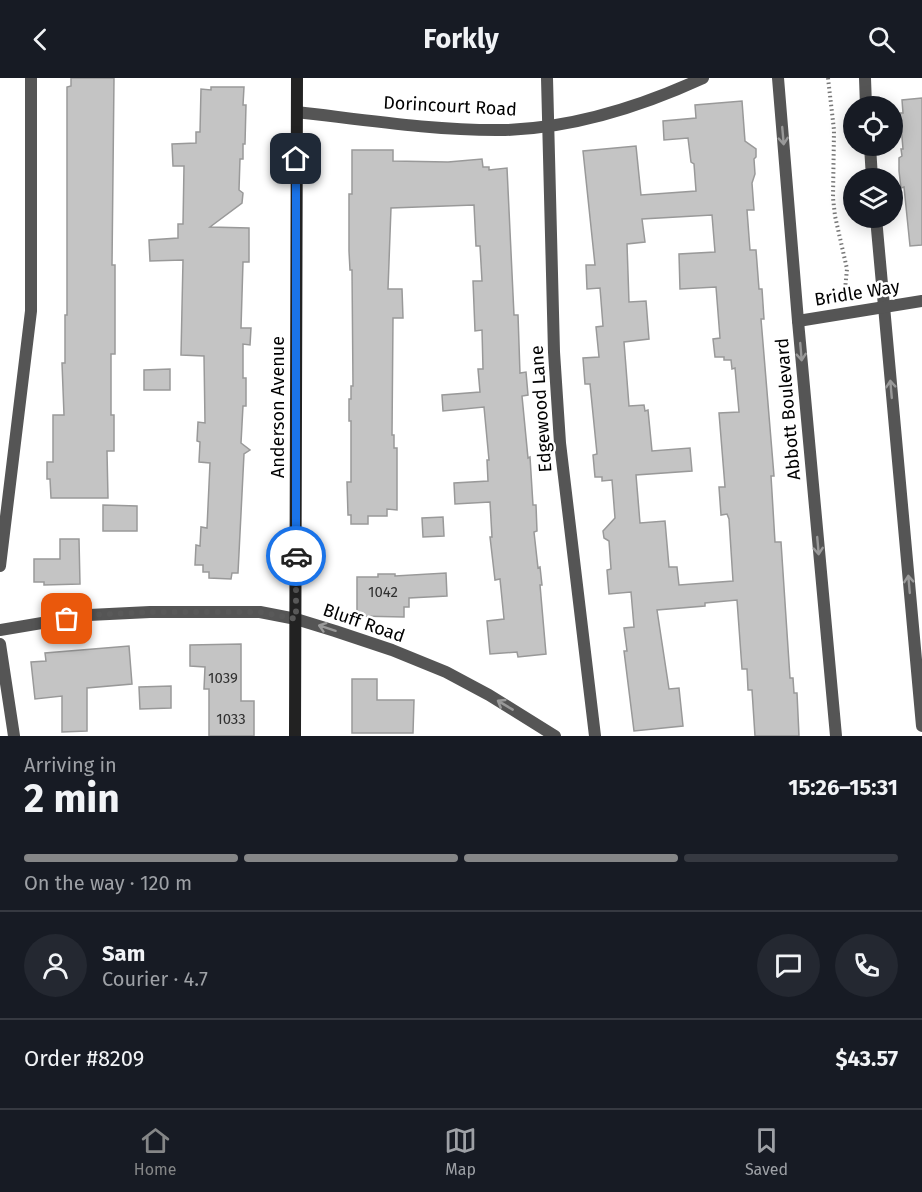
<!DOCTYPE html>
<meta charset="utf-8">
<style>
:root{--surface:#171b24;--page:#242831;--text:#f1f3f6;--muted:#9ea1a6;--line:#363941;--accent:#858687}
body{margin:0;font-family:"Fira Sans",sans-serif;background:var(--page);color:var(--text);height:100vh;display:flex;flex-direction:column;font-size:22px;white-space:nowrap}
*{box-sizing:border-box;margin:0}
p{font-size:20px;color:var(--muted)}
.icon{flex:none;width:33px;height:33px;fill:none;stroke:currentColor;stroke-width:2;stroke-linecap:round;stroke-linejoin:round}
.map{position:relative;height:658px;overflow:hidden}
.side{display:flex;flex-direction:column;background:var(--surface);flex:1}
.side>*{flex:none}
.buttons{position:absolute;left:843px;top:18px;display:grid;gap:12px}
.buttons a{display:grid;place-items:center;width:60px;height:60px;border-radius:50%;background:var(--surface);box-shadow:0 3px 15px #0003;font-size:30px}
.pin{position:absolute;display:grid;place-items:center;width:51px;height:51px;color:#fff;margin:-26px;border-radius:12px;box-shadow:0 3px 9px #0006}
.courier{position:absolute;display:grid;place-items:center;width:60px;height:60px;margin:-30px;border:4px solid #1a73e8;border-radius:50%;background:#fff;color:#222;box-shadow:0 2px 8px #0007}
.summary em{font-style:normal;font-weight:700}
.summary div{display:flex;flex-direction:column-reverse}
.summary{display:flex;align-items:center;justify-content:space-between;height:102px;padding:0 24px}
h1{font-size:39px;font-weight:700;line-height:45px}
.bar{display:grid;grid-template-columns:repeat(4,1fr);gap:9px 6px;align-content:center;height:72px;padding:0 24px}
.bar i{height:8px;border-radius:4px;background:var(--line)}
.bar .selected{background:var(--accent)}
.bar p{grid-column:span 4}
.line{display:flex;align-items:center;gap:15px;padding:0 24px;border-top:2px solid var(--line)}
.line div{flex:1}
.round{display:grid;place-items:center;flex:none;width:63px;height:63px;border-radius:32px;background:var(--page)}
header{display:flex;justify-content:space-between;align-items:center;height:78px;padding:0 24px;background:var(--surface);font-size:27px;font-weight:700}
.menu{display:flex;justify-content:space-around;align-items:center;height:84px;border-top:2px solid var(--line);background:var(--surface);font-size:16px;color:var(--muted)}
.menu a{display:grid;justify-items:center;gap:3px}
.menu .selected{color:var(--accent)}
.map>svg:first-child{display:block}
.building{fill:#c4c4c4;stroke:#999;stroke-width:1.5;fill-rule:evenodd}
.lines{fill:none;stroke-linecap:round;stroke-linejoin:round}
.path{stroke:#777;stroke-width:4;stroke-dasharray:1.5 3;stroke-linecap:butt}
.minor{stroke:#555;stroke-width:12}
.secondary{stroke:#222;stroke-width:12}
.oneway{stroke:#999}
.done{stroke:#595959;stroke-width:6;stroke-dasharray:0 10.8}
.route{stroke:#1a73e8;stroke-width:8}
.labels{text-anchor:middle;stroke-width:5;stroke-linejoin:round;paint-order:stroke}
.number-label{font-size:15px;fill:#313131}
.street-label{font-size:18px;fill:#000;stroke:#fff}
</style>
<header><svg class="icon" aria-label="back" viewBox="0 0 24 24"><path d="M15 5l-7 7 7 7"/></svg>Forkly<svg class="icon" aria-label="search" viewBox="0 0 24 24"><circle cx="10" cy="10" r="6"/><path d="M15 15l6 6"/></svg></header>
<div class="map">
<svg width="922" height="658" viewBox="0 0 922 658">
<rect width="100%" height="100%" fill="#fff"/>
<g class="building">
<polygon points="71,0 114,0 112,187 115,187 115,276 111,276 111,337 114,337 114,373 107,373 108,420 51,420 50,401 47,401 47,384 53,384 53,337 64,337 62,285 65,285 65,237 67,237 67,9 71,8"/>
<polygon points="211,9 244,9 243,27 246,27 245,66 243,66 243,81 240,81 239,112 243,115 242,125 210,149 249,150 249,184 243,184 241,250 251,250 250,267 243,266 243,300 246,300 246,328 243,328 241,365 250,372 244,376 238,495 232,495 231,501 209,500 209,494 203,494 203,487 195,487 196,467 200,468 201,449 207,450 210,385 199,384 200,364 197,363 198,344 205,345 204,278 181,277 183,182 150,183 149,162 178,160 178,146 183,146 184,88 173,88 172,66 196,65 196,54 200,54 201,11 211,12"/>
<polygon points="922,20 922,167 910,168 904,109 901,110 899,93 899,80 902,78 901,71 903,71 900,35 903,35 902,22"/>
<path d="M 742,23 L 745,63 L 756,71 L 756,79 L 754,81 L 755,96 L 752,105 L 754,132 L 747,132 L 750,172 L 756,172 L 759,211 L 762,211 L 764,241 L 761,241 L 774,398 L 771,398 L 775,464 L 781,464 L 790,600 L 793,600 L 794,615 L 797,615 L 799,658 L 755,658 L 752,612 L 748,612 L 747,591 L 742,591 L 737,522 L 705,525 L 705,528 L 657,532 L 669,611 L 679,610 L 683,648 L 634,653 L 624,573 L 627,573 L 624,550 L 634,549 L 631,514 L 609,516 L 607,492 L 611,491 L 609,463 L 604,460 L 603,453 L 615,440 L 612,402 L 602,403 L 602,399 L 595,399 L 593,377 L 597,376 L 590,306 L 585,306 L 583,280 L 599,279 L 596,249 L 603,248 L 600,210 L 587,211 L 586,187 L 595,187 L 583,73 L 636,68 L 641,117 L 696,113 L 694,86 L 691,84 L 688,60 L 664,62 L 663,43 L 696,40 L 695,27 ZM 712,137 L 715,174 L 679,176 L 680,211 L 716,209 L 720,260 L 713,261 L 715,279 L 724,279 L 724,282 L 731,282 L 732,291 L 735,290 L 739,334 L 719,335 L 725,409 L 719,409 L 721,437 L 727,436 L 729,441 L 733,503 L 679,507 L 677,489 L 669,489 L 665,443 L 640,445 L 636,397 L 692,393 L 690,370 L 652,373 L 648,332 L 645,333 L 644,327 L 629,328 L 624,264 L 649,261 L 646,223 L 629,224 L 627,166 L 645,164 L 642,141 Z"/>
<polygon points="352,72 393,72 393,83 448,84 482,81 483,89 489,89 489,92 507,90 514,237 518,237 520,295 526,294 528,317 522,318 528,380 530,379 533,427 536,427 537,453 534,454 538,490 540,489 542,507 540,507 546,576 518,579 517,574 490,576 487,543 504,541 500,501 495,502 490,459 492,459 490,424 455,426 454,405 488,403 487,382 489,382 484,329 443,333 442,317 480,314 478,291 483,291 482,252 475,253 473,203 482,203 480,168 476,168 474,127 391,130 388,211 402,211 403,240 393,240 392,357 394,357 394,370 397,370 397,432 387,431 387,438 368,438 368,446 351,446 351,437 348,437 347,404 351,404 351,343 349,343 349,321 351,321 351,308 353,308 352,192 350,192 349,173 349,116 352,116"/>
<polygon points="170,291 170,312 144,312 144,292"/>
<polygon points="103,427 137,428 137,453 103,453"/>
<polygon points="443,439 444,458 423,459 422,440"/>
<polygon points="60,461 79,461 80,506 44,507 44,504 34,504 34,481 60,481"/>
<polygon points="446,495 447,518 409,520 409,529 404,529 404,539 357,538 357,499 378,499 378,496 395,496 395,498"/>
<polygon points="241,566 241,623 254,623 254,658 209,658 209,611 204,611 205,589 190,588 190,567"/>
<polygon points="129,568 132,606 87,610 87,653 62,654 62,618 35,621 31,584 46,583 45,575"/>
<polygon points="352,601 377,601 377,622 414,622 413,655 352,655"/>
<polygon points="171,608 171,630 140,631 139,609"/>
</g>
<g class="lines">
<polyline class="path" points="828,0 834,52 833,120 835,138 847,191 844,222"/>
<g class="minor">
<polyline points="547,0 554,274 560,365 595,658"/>
<polyline points="778,0 798,243 836,658"/>
<polyline points="865,0 866,28"/>
<path d="M 297,34 C 366,42 436,53 505,52 C 573,50 642,28 703,0"/>
<polyline points="870,68 872,100"/>
<polyline points="876,140 922,648"/>
<polyline points="798,243 922,223"/>
<polyline points="0,488 31,233 31,0"/>
<polyline points="0,552 89,537 150,534 260,534 296,541 335,553 392,572 446,594 489,617 555,658"/>
<polyline points="0,566 14,658"/>
</g>
<polyline class="secondary" points="295,658 297,0"/>
</g>
<defs><path id="oneway-shaft" d="M-6 0H5M1.5-3L5.5 0L1.5 3" fill="none" stroke-width="1.6" stroke-linecap="round" stroke-linejoin="round" transform="scale(1.5)"/></defs>
<g class="oneway">
<use href="#oneway-shaft" transform="translate(783 58) rotate(85)"/>
<use href="#oneway-shaft" transform="translate(801 274) rotate(85)"/>
<use href="#oneway-shaft" transform="translate(891 311) rotate(-95)"/>
<use href="#oneway-shaft" transform="translate(818 468) rotate(85)"/>
<use href="#oneway-shaft" transform="translate(909 506) rotate(-95)"/>
<use href="#oneway-shaft" transform="translate(327 550) rotate(-162)"/>
<use href="#oneway-shaft" transform="translate(505 627) rotate(-149)"/>
</g>
<g class="lines">
<polyline class="done" points="67,541 89,537 150,534 260,534 296,541 296,478"/>
<polyline class="route" points="296,478 296,81"/>
</g>
<g class="labels">
<g class="number-label">
<text x="383" y="519">1042</text>
<text x="223" y="605">1039</text>
<text x="231" y="646">1033</text>
</g>
<g class="street-label">
<text transform="translate(450 28) rotate(3)" y="6">Dorincourt Road</text>
<text transform="translate(857 215) rotate(-9)" y="6">Bridle Way</text>
<text transform="translate(278 329) rotate(-90)" y="6">Anderson Avenue</text>
<text transform="translate(541 331) rotate(-94)" y="6">Edgewood Lane</text>
<text transform="translate(788 331) rotate(-95)" y="6">Abbott Boulevard</text>
<text transform="translate(364 545) rotate(19)" y="6">Bluff Road</text>
</g>
</g>
</svg>
<div class="buttons">
<a><svg class="icon" aria-label="locate" viewBox="0 0 24 24"><circle cx="12" cy="12" r="6"/><path d="M12 2v4M12 18v4M2 12h4M18 12h4"/></svg></a>
<a><svg class="icon" aria-label="layers" viewBox="0 0 24 24"><path d="M12 4l9 5-9 5-9-5zM3 14l9 5 9-5"/></svg></a>
</div>
<div class="pin" style="left:67px;top:541px;background:#ea580c"><svg class="icon" aria-label="bag" viewBox="0 0 24 24"><path d="M5 8h14l-1 12H6zM9 8a3 3 0 0 1 6 0"/></svg></div>
<div class="pin" style="left:296px;top:81px;background:#1f2937"><svg class="icon" aria-label="home" viewBox="0 0 24 24"><path d="M3 11l9-7 9 7M6 9v11h12V9"/></svg></div>
<div class="courier" style="left:296px;top:478px"><svg class="icon" aria-label="car" viewBox="0 0 24 24"><path d="M5 17H2v-5l4-1 3-4h7l3 4 3 1v5h-3M9 17h6M6 11h13"/><circle cx="7" cy="17" r="2"/><circle cx="17" cy="17" r="2"/></svg></div>
</div>
<section class="side">
<div class="summary"><div><h1>2 min</h1><p>Arriving in</p></div><em>15:26–15:31</em></div>
<div class="bar"><i class="selected"></i><i class="selected"></i><i class="selected"></i><i></i><p>On the way · 120 m</p></div>
<div class="line" style="height:108px"><a class="round"><svg class="icon" aria-label="person" viewBox="0 0 24 24"><circle cx="12" cy="8" r="4"/><path d="M4 21q1-7 8-7t8 7"/></svg></a><div><b>Sam</b><p>Courier · 4.7</p></div><a class="round"><svg class="icon" aria-label="chat" viewBox="0 0 24 24"><path d="M4 5h16v11H9l-5 4z"/></svg></a><a class="round"><svg class="icon" aria-label="phone" viewBox="0 0 24 24"><path d="M5 4h4l2 5-3 2q2 4 5 5l2-3 5 2v4C11 20 4 13 5 4z"/></svg></a></div>
<div class="line" style="height:78px"><div>Order #8209</div><b>$43.57</b></div>
</section>
<nav class="menu">
<a class="selected"><svg class="icon" aria-label="home" viewBox="0 0 24 24"><path d="M3 11l9-7 9 7M6 9v11h12V9"/></svg>Home</a>
<a><svg class="icon" aria-label="map" viewBox="0 0 24 24"><path d="M3 6l6-2 6 2 6-2v14l-6 2-6-2-6 2zM9 4v14M15 6v14"/></svg>Map</a>
<a><svg class="icon" aria-label="saved" viewBox="0 0 24 24"><path d="M7 4h10v16l-5-4-5 4z"/></svg>Saved</a>
</nav>
